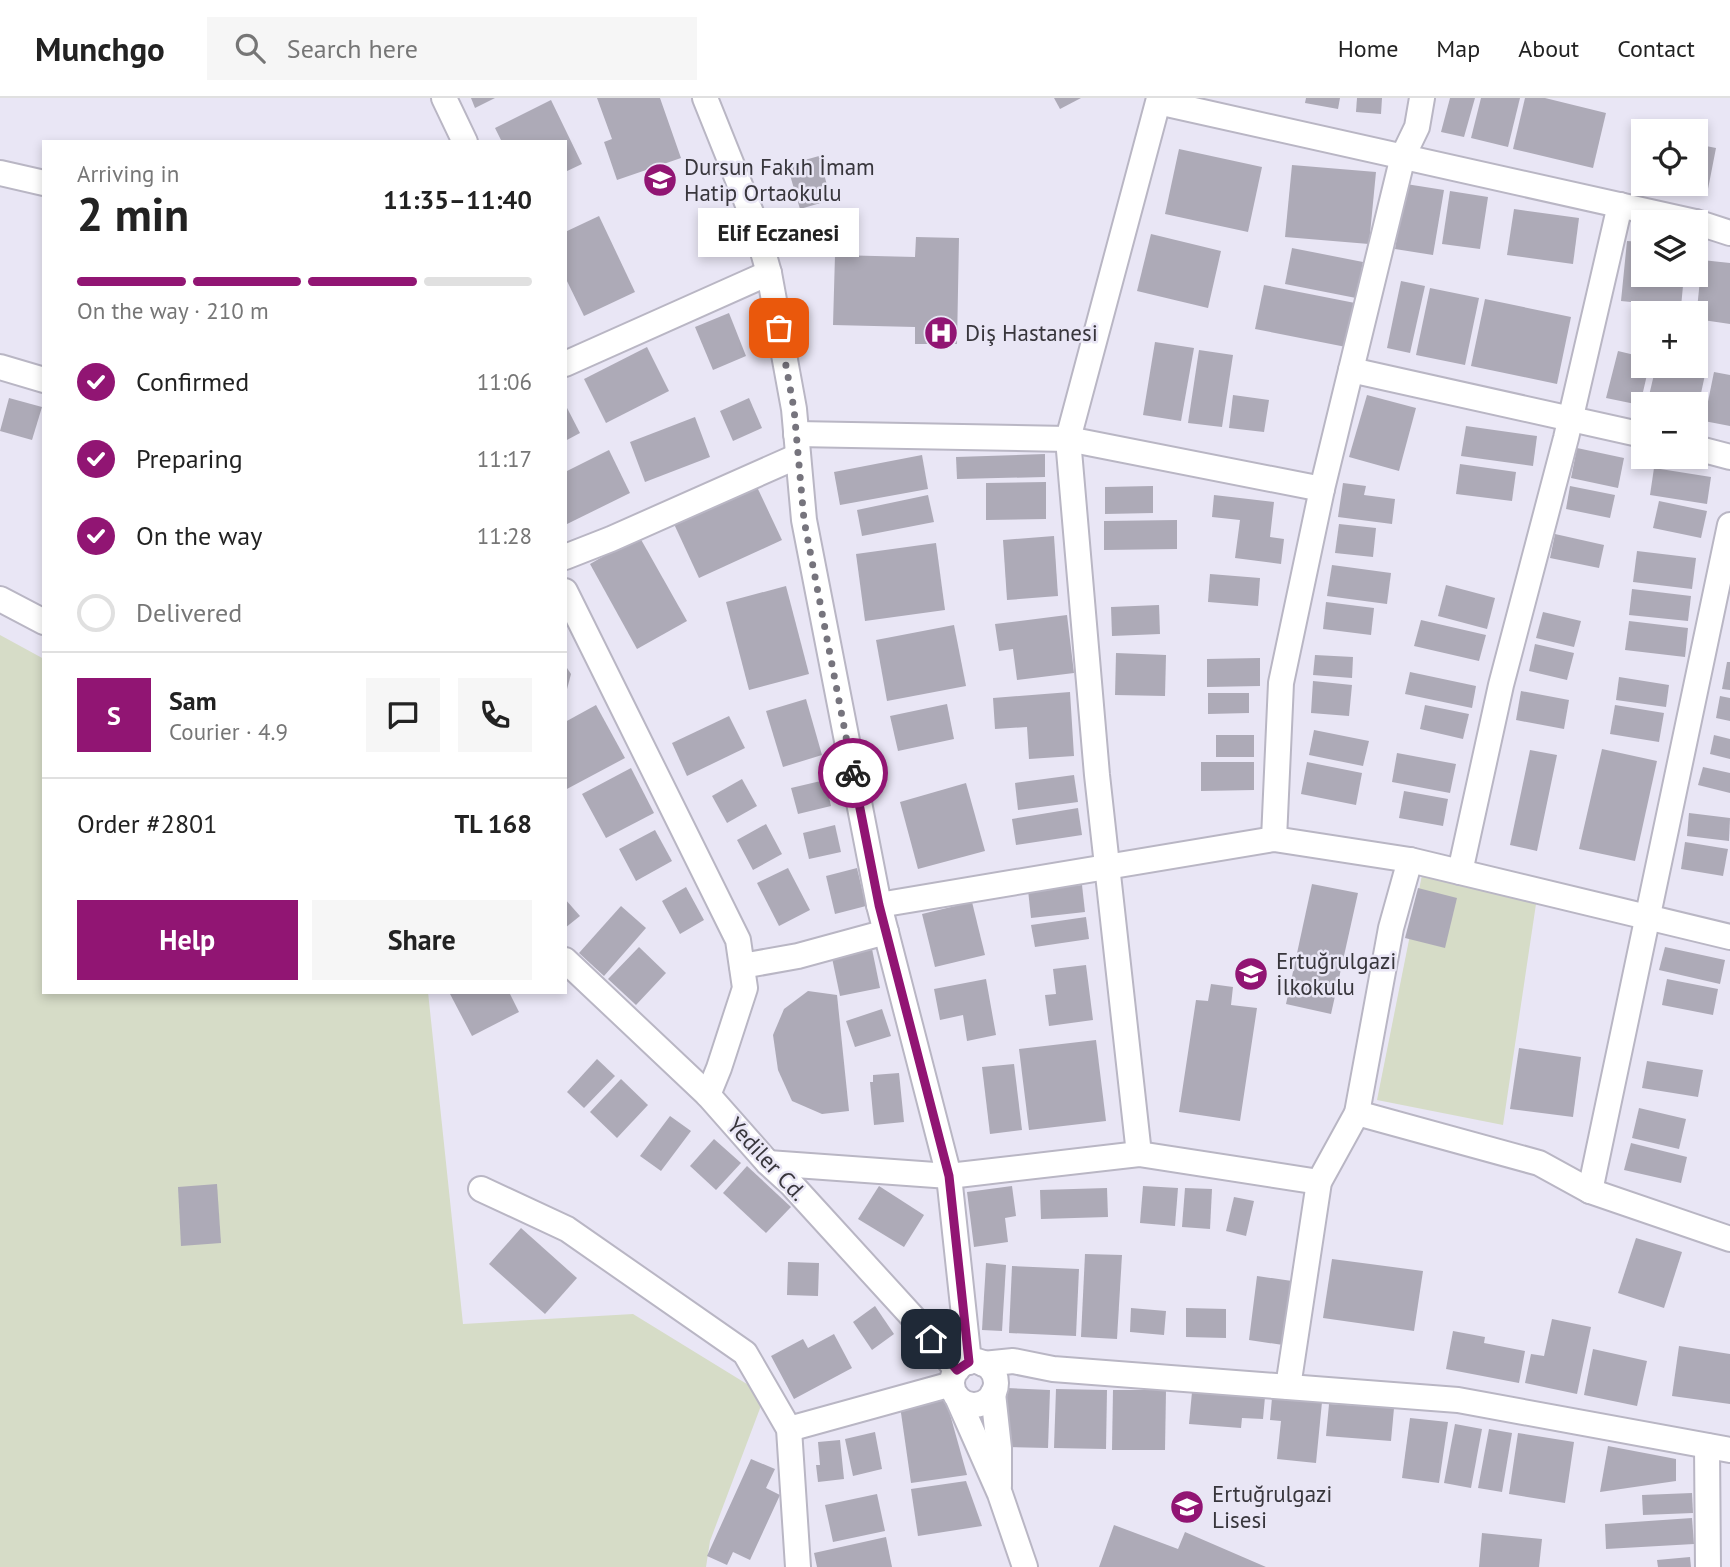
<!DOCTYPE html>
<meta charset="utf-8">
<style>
:root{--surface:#fff;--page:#f6f6f6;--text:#222;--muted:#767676;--line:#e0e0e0;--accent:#911573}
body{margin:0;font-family:"PT Sans",sans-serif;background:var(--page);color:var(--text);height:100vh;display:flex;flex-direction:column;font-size:26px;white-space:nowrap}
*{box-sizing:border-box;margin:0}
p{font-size:23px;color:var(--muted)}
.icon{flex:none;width:38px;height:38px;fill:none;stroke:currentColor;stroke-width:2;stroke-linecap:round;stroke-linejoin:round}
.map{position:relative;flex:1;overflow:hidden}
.details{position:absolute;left:42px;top:42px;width:525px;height:854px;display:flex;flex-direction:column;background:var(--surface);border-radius:0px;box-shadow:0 4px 10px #0003}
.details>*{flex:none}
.tools{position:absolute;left:1631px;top:21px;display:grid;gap:14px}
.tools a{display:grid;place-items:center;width:77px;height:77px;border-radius:0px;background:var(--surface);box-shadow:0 4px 10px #0003;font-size:35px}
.pin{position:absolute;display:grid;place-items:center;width:60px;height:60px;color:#fff;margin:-30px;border-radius:14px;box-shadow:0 4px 10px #0006}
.courier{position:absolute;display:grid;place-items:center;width:70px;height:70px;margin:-35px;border:5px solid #911573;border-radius:50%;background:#fff;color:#222;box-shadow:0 2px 9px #0007}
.bubble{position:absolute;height:49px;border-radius:0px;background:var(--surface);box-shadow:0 4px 10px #0003;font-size:23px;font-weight:600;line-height:49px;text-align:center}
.headline em{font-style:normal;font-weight:600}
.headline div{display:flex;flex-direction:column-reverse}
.headline{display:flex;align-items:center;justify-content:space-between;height:119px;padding:0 35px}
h1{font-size:46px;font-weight:600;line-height:52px}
.bar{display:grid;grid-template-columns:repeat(4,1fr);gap:10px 7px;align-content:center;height:84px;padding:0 35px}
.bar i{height:9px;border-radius:5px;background:var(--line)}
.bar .selected{background:var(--accent)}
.bar p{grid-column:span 4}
.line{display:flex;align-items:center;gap:18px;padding:0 35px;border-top:2px solid var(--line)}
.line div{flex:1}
.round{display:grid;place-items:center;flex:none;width:74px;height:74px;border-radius:0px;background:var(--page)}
ol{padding:0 35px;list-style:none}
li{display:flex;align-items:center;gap:21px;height:77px}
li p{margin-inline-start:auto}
li .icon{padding:7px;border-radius:50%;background:var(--accent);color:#fff;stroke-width:4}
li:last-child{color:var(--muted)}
li i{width:38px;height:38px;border:4px solid var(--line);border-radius:50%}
.action{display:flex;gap:14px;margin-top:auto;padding:14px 35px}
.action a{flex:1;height:80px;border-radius:0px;background:var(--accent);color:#fff;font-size:28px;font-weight:600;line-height:80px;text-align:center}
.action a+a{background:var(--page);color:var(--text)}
header{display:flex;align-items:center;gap:42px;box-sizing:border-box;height:98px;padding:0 35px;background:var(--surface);border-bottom:2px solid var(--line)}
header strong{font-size:33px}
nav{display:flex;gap:38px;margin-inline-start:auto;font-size:24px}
.search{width:490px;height:63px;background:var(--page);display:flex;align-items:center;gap:18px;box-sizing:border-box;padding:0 24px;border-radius:0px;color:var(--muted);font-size:26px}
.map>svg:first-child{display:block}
.green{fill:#d6dcc7}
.building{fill:#adaab7}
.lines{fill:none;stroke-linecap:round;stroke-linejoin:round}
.minor-casing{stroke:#b9b6c4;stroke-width:28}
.minor{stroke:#fff;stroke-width:24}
.done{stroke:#76747d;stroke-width:7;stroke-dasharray:0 12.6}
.route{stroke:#911573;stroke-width:9}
.labels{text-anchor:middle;stroke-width:5;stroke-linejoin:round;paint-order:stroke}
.poi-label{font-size:23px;fill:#38363c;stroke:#e9e6f5;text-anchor:start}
.street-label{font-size:23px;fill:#38363c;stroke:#e9e6f5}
</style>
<header>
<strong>Munchgo</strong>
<div class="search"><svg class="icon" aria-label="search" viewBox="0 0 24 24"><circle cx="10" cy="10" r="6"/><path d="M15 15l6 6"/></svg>Search here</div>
<nav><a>Home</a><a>Map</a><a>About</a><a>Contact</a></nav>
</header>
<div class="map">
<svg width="1730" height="1469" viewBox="0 0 1730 1469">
<rect width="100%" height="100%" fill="#e9e6f5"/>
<g class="green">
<polygon points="0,537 44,561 44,894 428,894 463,1226 633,1216 765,1297 710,1443 706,1469 0,1469"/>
<polygon points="1422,777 1536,806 1503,1027 1377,1002"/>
</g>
<g class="building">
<polygon points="471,0 495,0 475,10"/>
<polygon points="597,0 660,0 681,60 617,82 604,44 612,41"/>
<polygon points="1054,0 1081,0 1060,11"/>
<polygon points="1306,0 1340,0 1338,11 1305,5"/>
<polygon points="1357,0 1382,0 1381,16 1356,14"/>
<polygon points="1450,0 1475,0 1464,39 1441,34"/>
<polygon points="1481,0 1520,0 1508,49 1471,40"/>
<polygon points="1525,0 1545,0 1606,15 1593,70 1513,51"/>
<polygon points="551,2 582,66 565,74 565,44 502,44 495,30"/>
<polygon points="1696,46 1716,50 1708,91 1690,87 1696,86"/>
<polygon points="1179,51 1262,69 1248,134 1165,116"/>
<polygon points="819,58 827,87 820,89 824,104 800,111 787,67"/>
<polygon points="1292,67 1376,74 1369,146 1285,139"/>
<polygon points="1406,86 1444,92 1433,157 1395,151"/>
<polygon points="1450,93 1488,99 1480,151 1442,146"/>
<polygon points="1514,111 1579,120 1573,166 1507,157"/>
<polygon points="599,118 635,194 584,218 565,179 565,134"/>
<polygon points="1151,136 1221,153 1208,210 1137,193"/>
<polygon points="916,139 959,140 957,246 915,246 915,229 833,227 835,157 915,159"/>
<polygon points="1627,143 1643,144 1643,177 1684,177 1681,209 1621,203"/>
<polygon points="1292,150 1363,164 1356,200 1285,186"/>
<polygon points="1702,162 1730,165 1730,226 1696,221"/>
<polygon points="1401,183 1425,188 1410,255 1387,250"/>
<polygon points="1264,187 1355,205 1346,249 1255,231"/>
<polygon points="1430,190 1479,200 1465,267 1416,257"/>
<polygon points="1485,201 1571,219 1557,286 1471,268"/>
<polygon points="729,215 746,258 713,272 695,229"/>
<polygon points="1155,244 1194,250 1181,323 1143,317"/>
<polygon points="647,249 669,293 606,325 584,281"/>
<polygon points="1199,252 1233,257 1222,329 1188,325"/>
<polygon points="1618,253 1643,259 1643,268 1649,268 1640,307 1606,300"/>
<polygon points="1656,268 1685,268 1706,272 1697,314 1696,306 1647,306"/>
<polygon points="1714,274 1730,277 1730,328 1704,323"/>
<polygon points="1233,297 1269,302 1264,334 1229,330"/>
<polygon points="1367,297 1416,310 1399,373 1349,359"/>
<polygon points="9,300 42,309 32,342 0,333"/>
<polygon points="749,300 762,330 733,343 720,313"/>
<polygon points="565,306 580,335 565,343"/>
<polygon points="695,319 710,359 645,384 630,344"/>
<polygon points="1466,328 1537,338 1533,368 1461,358"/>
<polygon points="1577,350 1624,360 1618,390 1571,380"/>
<polygon points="609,352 630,395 565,427 565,374"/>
<polygon points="1045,356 1045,379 957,381 956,359"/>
<polygon points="922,357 928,391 840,407 834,374"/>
<polygon points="1460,366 1516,374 1512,403 1456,396"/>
<polygon points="1654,370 1711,379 1707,406 1650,397"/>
<polygon points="1046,384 1046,421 986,422 986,385"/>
<polygon points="1343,385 1366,388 1364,397 1395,401 1392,426 1338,419"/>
<polygon points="1153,388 1153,415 1105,416 1105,389"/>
<polygon points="1570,388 1615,397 1610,420 1566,411"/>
<polygon points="757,389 782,442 699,480 674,426"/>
<polygon points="928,397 934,424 862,438 857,412"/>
<polygon points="1214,397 1274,404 1270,439 1284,441 1281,466 1235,460 1240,422 1212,419"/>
<polygon points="1659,403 1707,413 1701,440 1653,430"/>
<polygon points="1177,422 1177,451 1104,452 1104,423"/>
<polygon points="1339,426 1376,430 1373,459 1335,455"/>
<polygon points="1555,436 1604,447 1599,470 1550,460"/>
<polygon points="639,438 687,523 637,551 590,466"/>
<polygon points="1054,438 1058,498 1007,502 1003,442"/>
<polygon points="936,445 945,512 865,523 856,456"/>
<polygon points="1637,453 1696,460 1692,491 1633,484"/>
<polygon points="1332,467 1391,475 1387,506 1327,498"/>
<polygon points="1210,476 1260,480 1258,508 1208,504"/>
<polygon points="1446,487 1495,500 1487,531 1438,518"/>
<polygon points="786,488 809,576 749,592 726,504"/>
<polygon points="1632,491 1691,498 1688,523 1629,517"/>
<polygon points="1326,504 1374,510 1371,537 1323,531"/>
<polygon points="1159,507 1160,536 1112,538 1111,509"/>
<polygon points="1543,514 1581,523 1574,549 1536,540"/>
<polygon points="1067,517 1074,575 1017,582 1013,551 999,553 995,526"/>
<polygon points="1421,522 1486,537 1479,563 1414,548"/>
<polygon points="1629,523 1688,530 1685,559 1625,552"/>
<polygon points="954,527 966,588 887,603 876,542"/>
<polygon points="1535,546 1574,555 1567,582 1529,573"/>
<polygon points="1116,555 1166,557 1165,598 1115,597"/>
<polygon points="1315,557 1353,559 1352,580 1313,577"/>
<polygon points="1260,560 1260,588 1207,589 1207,561"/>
<polygon points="1727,564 1730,564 1730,592 1722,591"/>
<polygon points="565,567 571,576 566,595 565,595"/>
<polygon points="1410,574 1476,588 1472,610 1405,596"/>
<polygon points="1619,579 1669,587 1666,609 1616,602"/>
<polygon points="1313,583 1352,587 1349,618 1311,615"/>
<polygon points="1521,593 1569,602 1564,631 1516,622"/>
<polygon points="1070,594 1074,658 1029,661 1027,629 995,631 993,600"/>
<polygon points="1208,595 1249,595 1249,615 1208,616"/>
<polygon points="1720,598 1730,600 1730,623 1716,620"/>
<polygon points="806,601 822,657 783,669 766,613"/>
<polygon points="947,606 954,641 898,653 890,618"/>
<polygon points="596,607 625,660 565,692 565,624"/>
<polygon points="1425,607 1469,616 1463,641 1420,631"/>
<polygon points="1615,607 1664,615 1659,644 1610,636"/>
<polygon points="729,618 745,650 687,678 672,645"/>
<polygon points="1314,632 1369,643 1363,668 1309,657"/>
<rect x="1216" y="637" width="38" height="22"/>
<polygon points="1714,637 1730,641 1730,661 1710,656"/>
<polygon points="1602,651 1657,663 1635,763 1579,751"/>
<polygon points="1530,652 1557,657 1537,753 1510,747"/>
<polygon points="1397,655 1456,666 1450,695 1392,684"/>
<polygon points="1201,664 1254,664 1254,692 1201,693"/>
<polygon points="1307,664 1362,675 1356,707 1301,696"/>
<polygon points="1703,669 1730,675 1730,695 1698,687"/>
<polygon points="631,670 654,715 606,740 582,696"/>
<polygon points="1074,677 1078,704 1018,712 1015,685"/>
<polygon points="742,681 757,708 727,725 712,698"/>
<polygon points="825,682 831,708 798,716 791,690"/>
<polygon points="966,685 985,753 918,771 900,704"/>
<polygon points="1404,693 1448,701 1443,728 1399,720"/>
<polygon points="1078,710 1082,737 1016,747 1012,721"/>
<polygon points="1689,715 1730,720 1729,743 1687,738"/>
<polygon points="766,726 782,756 753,772 737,742"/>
<polygon points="835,727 841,754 809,761 803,735"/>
<polygon points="655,732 672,763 636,783 619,751"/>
<polygon points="1685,744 1728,751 1723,778 1681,771"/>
<polygon points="788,770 810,812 779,828 757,785"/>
<polygon points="857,770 866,808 835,816 826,778"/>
<polygon points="1312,786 1358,795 1331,916 1286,906"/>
<polygon points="1082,787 1085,814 1031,820 1028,792"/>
<polygon points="686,789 704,822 680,836 662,803"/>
<polygon points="1418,790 1457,800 1445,850 1405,840"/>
<polygon points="565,801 580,818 565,830"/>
<polygon points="972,804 985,857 935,869 922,816"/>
<polygon points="621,808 646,830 604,878 579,855"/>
<polygon points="1086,819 1089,841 1035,849 1031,827"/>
<polygon points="639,849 666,875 636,907 608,881"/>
<polygon points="1665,849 1725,862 1720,886 1659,872"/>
<polygon points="872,851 880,890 840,898 832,860"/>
<polygon points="1086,867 1093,922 1049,928 1045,897 1056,896 1053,871"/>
<polygon points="986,881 996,937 967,943 963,917 940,922 934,891"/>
<polygon points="1667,881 1718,891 1713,917 1662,907"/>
<polygon points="1211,886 1233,889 1231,907 1257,910 1240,1023 1179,1014 1196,902 1208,903"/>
<polygon points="808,893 837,897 849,1013 822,1016 792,1003 778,972 773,937 784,911"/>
<polygon points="449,894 509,894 519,914 472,938"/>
<polygon points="882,911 891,938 855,949 846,923"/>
<polygon points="1096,942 1106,1023 1029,1032 1019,951"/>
<polygon points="1519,950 1581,959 1573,1019 1510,1011"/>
<polygon points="597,961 615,978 584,1010 567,994"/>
<polygon points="1647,963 1703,972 1698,999 1642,990"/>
<polygon points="1014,966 1022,1032 990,1036 982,969"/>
<polygon points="899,975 904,1024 874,1027 870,984 873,984 873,977"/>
<polygon points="621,981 648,1007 617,1040 590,1014"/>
<polygon points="1639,1010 1686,1021 1679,1051 1632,1040"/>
<polygon points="670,1018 691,1033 661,1073 640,1058"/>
<polygon points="714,1041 741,1065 716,1092 690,1068"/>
<polygon points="1631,1045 1687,1059 1681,1085 1624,1072"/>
<polygon points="747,1068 791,1109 766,1135 723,1095"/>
<polygon points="217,1086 221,1145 181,1148 178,1089"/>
<polygon points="879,1088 924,1117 904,1149 858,1121"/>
<polygon points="1012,1088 1016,1118 1005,1120 1008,1144 974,1149 967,1094"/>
<polygon points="1143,1088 1178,1090 1175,1128 1140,1125"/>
<polygon points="1107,1090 1108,1119 1041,1121 1040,1092"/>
<polygon points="1185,1090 1212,1091 1210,1131 1182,1129"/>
<polygon points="1234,1099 1254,1103 1246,1138 1226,1133"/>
<polygon points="521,1130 577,1180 545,1216 489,1166"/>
<polygon points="1636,1140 1682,1154 1664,1210 1618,1195"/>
<polygon points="1085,1156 1122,1157 1117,1241 1081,1239"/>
<polygon points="1332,1161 1423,1173 1414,1233 1323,1220"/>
<polygon points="788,1164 819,1165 818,1198 787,1197"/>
<polygon points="986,1165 1006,1167 1002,1233 982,1232"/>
<polygon points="1012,1168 1079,1171 1076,1238 1009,1235"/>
<polygon points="1257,1178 1292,1183 1283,1247 1249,1242"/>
<polygon points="875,1208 894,1236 872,1252 853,1224"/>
<polygon points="1131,1210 1166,1213 1164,1237 1130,1234"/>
<polygon points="1186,1210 1226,1211 1226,1240 1186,1239"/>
<polygon points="1552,1221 1591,1229 1577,1296 1525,1285 1531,1256 1544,1258"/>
<polygon points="1453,1233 1485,1239 1484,1245 1525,1253 1519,1285 1446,1271"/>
<polygon points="834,1236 852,1270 794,1301 771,1258 803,1241 808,1250"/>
<polygon points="1679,1248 1730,1256 1730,1306 1672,1298"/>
<polygon points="1593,1251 1647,1263 1637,1308 1584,1297"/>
<polygon points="1007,1290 1050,1292 1048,1350 1005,1349"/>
<polygon points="1056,1291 1107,1292 1106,1351 1054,1350"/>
<polygon points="1113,1292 1166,1292 1165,1352 1112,1352"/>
<polygon points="1192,1294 1265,1299 1263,1321 1242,1320 1241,1330 1189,1326"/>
<polygon points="1272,1300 1322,1304 1316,1365 1277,1361 1281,1323 1270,1322"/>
<polygon points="946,1302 967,1377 911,1385 900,1308"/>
<polygon points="1329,1306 1394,1310 1391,1343 1326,1338"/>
<polygon points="1410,1320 1448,1324 1439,1385 1402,1380"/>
<polygon points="1455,1326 1482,1331 1471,1390 1444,1385"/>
<polygon points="1489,1331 1512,1335 1502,1394 1478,1390"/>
<polygon points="875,1334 882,1371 853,1378 845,1341"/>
<polygon points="1518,1335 1574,1344 1565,1405 1509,1396"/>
<polygon points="840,1342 844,1381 818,1384 816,1367 820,1367 818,1344"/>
<polygon points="1608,1348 1676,1361 1676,1383 1600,1394"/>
<polygon points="751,1361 775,1371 766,1390 780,1397 750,1462 733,1454 727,1467 707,1458"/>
<polygon points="966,1383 982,1428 918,1438 911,1391"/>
<polygon points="1692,1395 1693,1415 1643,1417 1642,1397"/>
<polygon points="877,1396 885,1433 833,1444 825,1407"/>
<polygon points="1692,1420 1694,1446 1606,1451 1605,1426"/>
<polygon points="1114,1427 1178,1451 1185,1434 1266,1469 1099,1469"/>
<polygon points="1482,1435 1542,1441 1539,1469 1479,1469"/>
<polygon points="886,1439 892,1469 817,1469 814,1455"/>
<polygon points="1690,1459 1691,1469 1658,1469 1657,1462"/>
</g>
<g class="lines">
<g class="minor-casing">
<g id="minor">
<polyline points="444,0 465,44"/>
<polyline points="705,0 754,122 769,175 794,311 804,422 879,807 949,1078 969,1264"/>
<polyline points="0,75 44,85"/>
<polyline points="1696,124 1730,135"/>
<polyline points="565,266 769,175"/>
<polyline points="0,269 44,282"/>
<polyline points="1351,272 1643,337"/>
<polyline points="796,336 1068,341 1322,391"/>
<polyline points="1696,350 1730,359"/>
<polyline points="565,459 611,441 798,358"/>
<polyline points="565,493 738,842 745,890 719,970 708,997"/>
<polyline points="0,501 44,524"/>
<polyline points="1274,741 1281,585 1322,391 1403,58 1417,29 1422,0"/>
<polyline points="1460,774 1501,587 1566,340 1620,107"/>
<polyline points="879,807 1274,741 1410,762 1730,839"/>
<polyline points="565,862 708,997 768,1065 792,1087 919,1226 957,1272"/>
<polyline points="742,868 798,858 886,834"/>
<polyline points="1357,1015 1539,1065 1590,1093 1730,1141"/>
<polyline points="1139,1056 1097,677 1068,341 1158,4 1695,124"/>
<polyline points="768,1065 949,1078 1139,1056 1319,1084"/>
<polyline points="481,1091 567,1131 745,1255 789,1331 798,1469"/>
<polyline points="1590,1093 1730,427"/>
<circle cx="974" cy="1285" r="22"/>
<polyline points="983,1266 1013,1263 1053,1271 1458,1302 1730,1352"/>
<polyline points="1288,1289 1319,1084 1357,1015 1391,830 1410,762"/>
<polyline points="993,1295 999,1350 999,1388"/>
<polyline points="957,1299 1000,1396 1025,1469"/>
<polyline points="789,1331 952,1286"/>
<polyline points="1707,1348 1708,1469"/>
</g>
</g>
<use href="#minor" class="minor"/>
</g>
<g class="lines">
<polyline class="done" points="779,230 794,311 804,422 853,675"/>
<polyline class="route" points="853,675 879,807 949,1078 969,1264 957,1272 931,1241"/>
</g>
<defs>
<g id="school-disc" transform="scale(1.75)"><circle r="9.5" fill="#911573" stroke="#e9e6f5"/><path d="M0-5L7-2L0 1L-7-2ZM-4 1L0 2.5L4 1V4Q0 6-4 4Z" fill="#fff"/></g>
<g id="hospital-disc" transform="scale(1.75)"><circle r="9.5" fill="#911573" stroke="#e9e6f5"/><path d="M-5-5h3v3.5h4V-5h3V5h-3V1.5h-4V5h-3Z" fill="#fff"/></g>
</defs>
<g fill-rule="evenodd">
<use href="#school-disc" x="660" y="82"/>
<use href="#hospital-disc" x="941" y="235"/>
<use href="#school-disc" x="1251" y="876"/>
<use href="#school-disc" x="1187" y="1409"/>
</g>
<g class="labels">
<g class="poi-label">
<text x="684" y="77">Dursun Fakıh İmam<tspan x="684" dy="26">Hatip Ortaokulu</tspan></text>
<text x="965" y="243">Diş Hastanesi</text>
<text x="1276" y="871">Ertuğrulgazi<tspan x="1276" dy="26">İlkokulu</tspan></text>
<text x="1212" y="1404">Ertuğrulgazi<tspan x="1212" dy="26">Lisesi</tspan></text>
</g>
<g class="street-label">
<text transform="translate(767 1061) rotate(47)" y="8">Yediler Cd.</text>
</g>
</g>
</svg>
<div class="tools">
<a><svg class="icon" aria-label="locate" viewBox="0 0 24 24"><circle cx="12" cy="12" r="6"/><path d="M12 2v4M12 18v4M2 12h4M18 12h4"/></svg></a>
<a><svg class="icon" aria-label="layers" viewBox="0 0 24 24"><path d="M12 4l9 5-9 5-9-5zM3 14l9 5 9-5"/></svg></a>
<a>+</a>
<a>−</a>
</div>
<div class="pin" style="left:779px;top:230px;background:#ea580c"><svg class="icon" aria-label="bag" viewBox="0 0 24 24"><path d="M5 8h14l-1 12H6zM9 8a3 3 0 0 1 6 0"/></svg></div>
<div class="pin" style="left:931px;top:1241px;background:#1f2937"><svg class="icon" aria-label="home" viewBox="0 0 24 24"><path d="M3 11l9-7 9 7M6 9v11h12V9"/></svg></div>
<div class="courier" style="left:853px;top:675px"><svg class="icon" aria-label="bike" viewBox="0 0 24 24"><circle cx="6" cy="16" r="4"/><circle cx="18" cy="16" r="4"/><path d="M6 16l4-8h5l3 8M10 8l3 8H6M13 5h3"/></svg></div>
<div class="bubble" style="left:698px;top:110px;width:161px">Elif Eczanesi</div>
<section class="details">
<div class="headline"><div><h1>2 min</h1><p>Arriving in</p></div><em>11:35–11:40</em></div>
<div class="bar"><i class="selected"></i><i class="selected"></i><i class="selected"></i><i></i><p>On the way · 210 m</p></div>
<ol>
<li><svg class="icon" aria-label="check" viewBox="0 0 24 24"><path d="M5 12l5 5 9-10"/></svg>Confirmed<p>11:06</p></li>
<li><svg class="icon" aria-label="check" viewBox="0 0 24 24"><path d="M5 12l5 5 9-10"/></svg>Preparing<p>11:17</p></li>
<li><svg class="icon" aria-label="check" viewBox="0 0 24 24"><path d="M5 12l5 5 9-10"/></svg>On the way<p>11:28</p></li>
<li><i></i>Delivered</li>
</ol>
<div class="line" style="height:126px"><b class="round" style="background:var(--accent);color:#fff">S</b><div><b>Sam</b><p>Courier · 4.9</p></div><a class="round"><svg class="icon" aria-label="chat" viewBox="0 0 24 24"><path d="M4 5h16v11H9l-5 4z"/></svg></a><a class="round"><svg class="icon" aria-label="phone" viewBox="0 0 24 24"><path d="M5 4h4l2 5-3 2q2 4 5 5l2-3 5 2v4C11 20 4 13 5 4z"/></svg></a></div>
<div class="line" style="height:91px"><div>Order #2801</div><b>TL 168</b></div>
<div class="action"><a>Help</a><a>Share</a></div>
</section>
</div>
